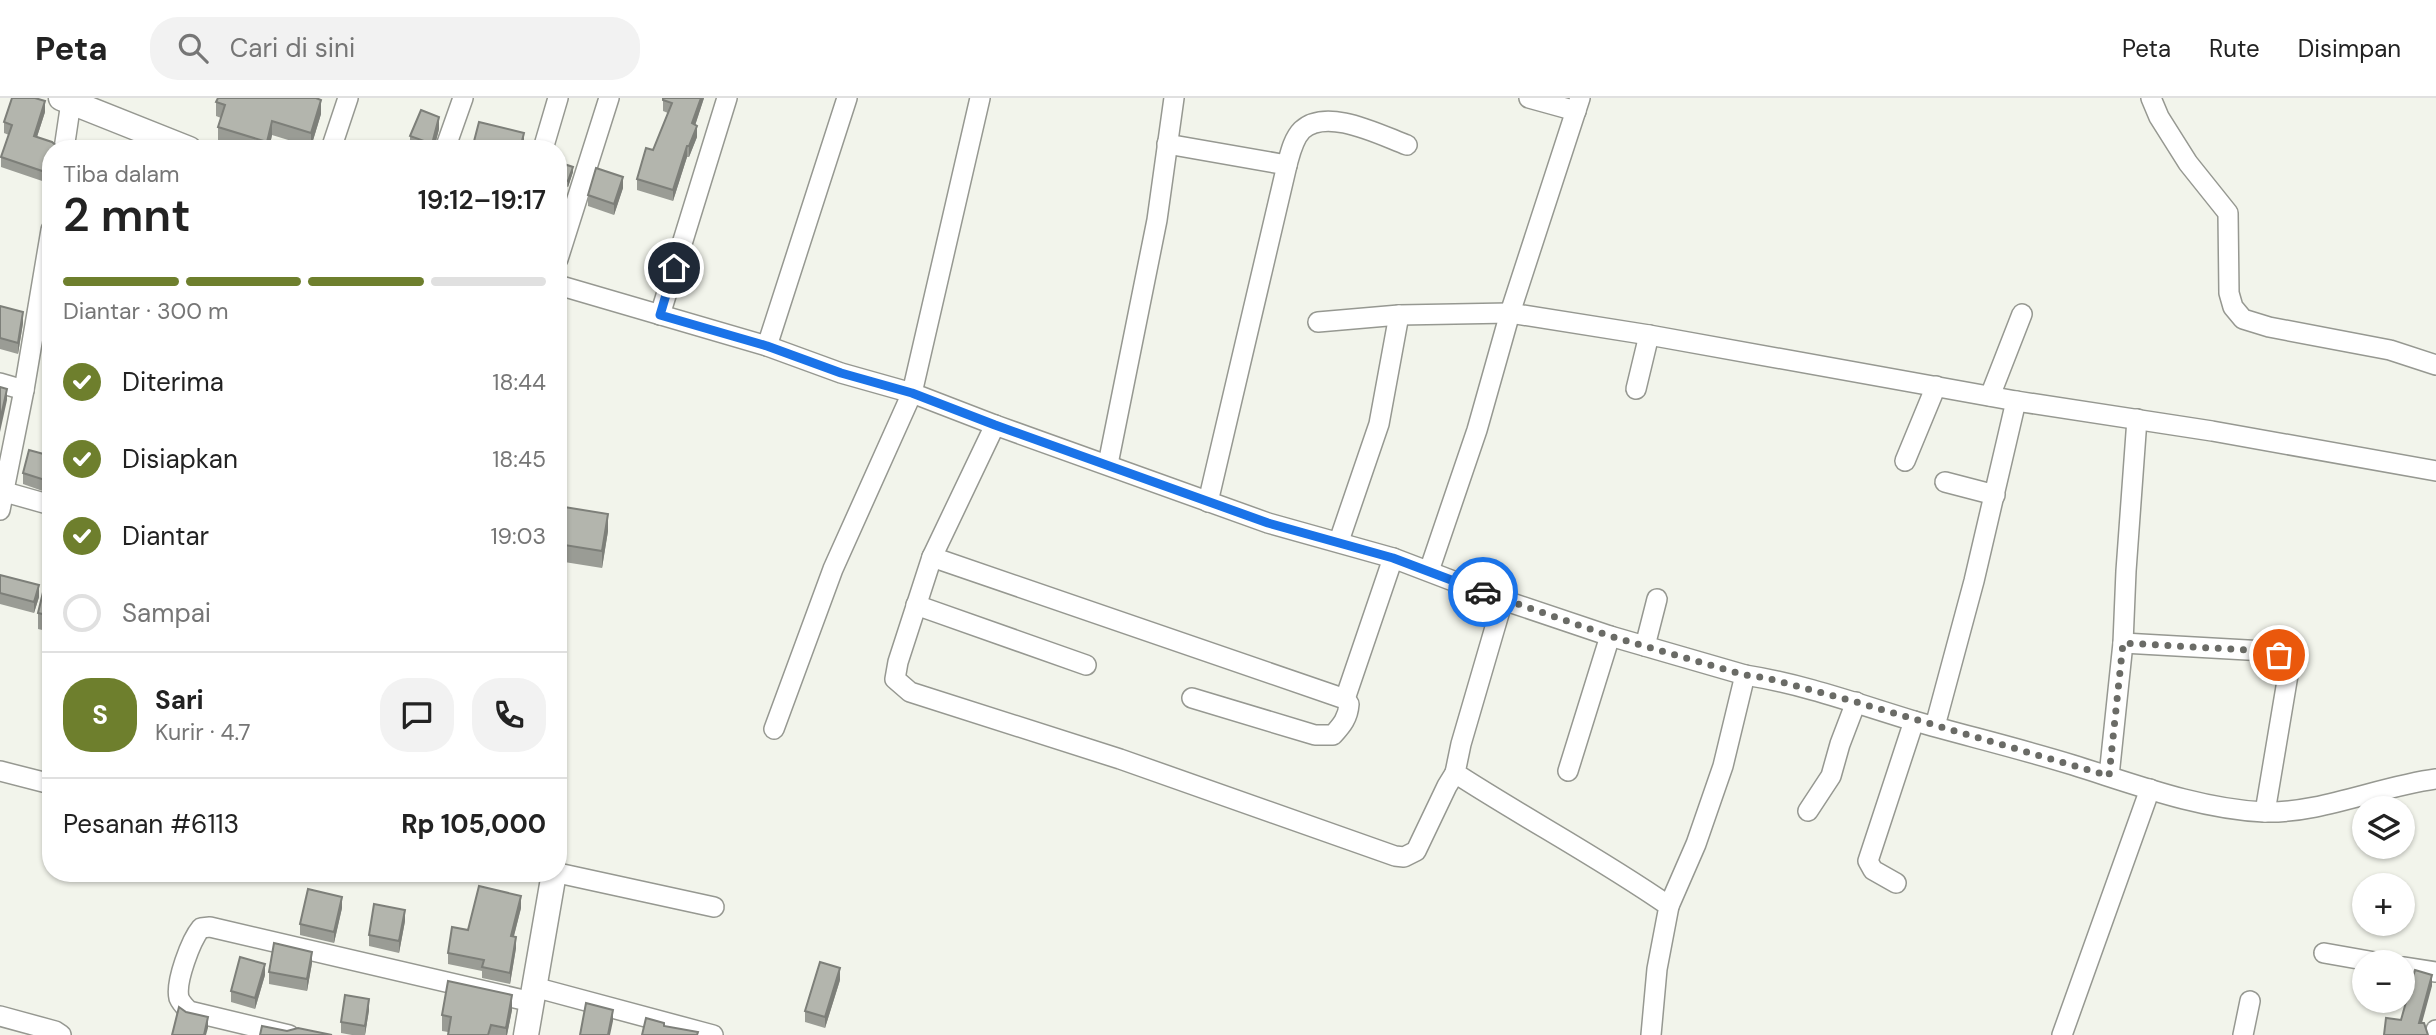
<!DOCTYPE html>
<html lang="id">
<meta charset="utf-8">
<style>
:root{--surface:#fff;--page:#f2f2f2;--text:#222;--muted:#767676;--line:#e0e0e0;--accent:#6e7f2d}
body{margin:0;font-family:"DM Sans",sans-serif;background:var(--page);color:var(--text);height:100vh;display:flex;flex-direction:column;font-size:26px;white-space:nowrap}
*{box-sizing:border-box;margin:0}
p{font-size:23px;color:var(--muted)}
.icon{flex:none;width:38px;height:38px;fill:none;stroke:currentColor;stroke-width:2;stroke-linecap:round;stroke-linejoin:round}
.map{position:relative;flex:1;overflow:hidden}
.details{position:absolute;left:42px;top:42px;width:525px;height:742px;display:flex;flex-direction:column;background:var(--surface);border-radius:28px;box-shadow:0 2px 5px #0004}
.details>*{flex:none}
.buttons{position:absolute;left:2352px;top:698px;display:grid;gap:14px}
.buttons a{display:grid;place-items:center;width:63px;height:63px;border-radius:50%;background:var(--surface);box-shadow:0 2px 5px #0004;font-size:35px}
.pin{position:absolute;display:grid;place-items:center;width:60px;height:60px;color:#fff;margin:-30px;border:4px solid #fff;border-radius:50%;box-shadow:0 2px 7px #0007}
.courier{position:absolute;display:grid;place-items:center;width:70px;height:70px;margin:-35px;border:5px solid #1a73e8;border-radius:50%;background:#fff;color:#222;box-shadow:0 2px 9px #0007}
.headline em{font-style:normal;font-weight:600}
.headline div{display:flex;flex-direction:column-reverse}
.headline{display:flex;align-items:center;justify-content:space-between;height:119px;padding:0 21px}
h1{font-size:46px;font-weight:600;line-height:52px}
.bar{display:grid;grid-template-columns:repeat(4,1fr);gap:10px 7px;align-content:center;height:84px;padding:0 21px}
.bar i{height:9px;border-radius:5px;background:var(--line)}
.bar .active{background:var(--accent)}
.bar p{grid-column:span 4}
.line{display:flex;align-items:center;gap:18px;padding:0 21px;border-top:2px solid var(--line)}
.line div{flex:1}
.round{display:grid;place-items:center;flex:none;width:74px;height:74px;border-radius:28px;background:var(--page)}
ol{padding:0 21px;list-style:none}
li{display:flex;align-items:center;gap:21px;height:77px}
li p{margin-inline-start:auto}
li .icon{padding:7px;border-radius:50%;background:var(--accent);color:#fff;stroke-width:4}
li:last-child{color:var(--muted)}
li i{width:38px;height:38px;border:4px solid var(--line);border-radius:50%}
header{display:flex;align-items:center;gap:42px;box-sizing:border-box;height:98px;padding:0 35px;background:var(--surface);border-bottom:2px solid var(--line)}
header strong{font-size:33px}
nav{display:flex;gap:38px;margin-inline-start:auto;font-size:24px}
.search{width:490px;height:63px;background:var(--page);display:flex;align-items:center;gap:18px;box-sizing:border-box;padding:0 24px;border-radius:28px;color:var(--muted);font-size:26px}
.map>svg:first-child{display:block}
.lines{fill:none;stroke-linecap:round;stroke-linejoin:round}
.minor-casing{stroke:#969891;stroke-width:22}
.tertiary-casing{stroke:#969891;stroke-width:27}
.minor{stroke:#fff;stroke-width:19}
.tertiary{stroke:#fff;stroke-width:24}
.wall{fill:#9a9c95}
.shaded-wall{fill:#7d7f79}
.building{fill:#b3b5ad;stroke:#7d7f79;stroke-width:2}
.done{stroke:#6a6b66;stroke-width:7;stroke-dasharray:0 12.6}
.route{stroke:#1a73e8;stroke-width:9}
</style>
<header>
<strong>Peta</strong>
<div class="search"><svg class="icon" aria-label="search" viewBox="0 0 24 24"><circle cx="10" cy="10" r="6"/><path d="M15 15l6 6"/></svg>Cari di sini</div>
<nav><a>Peta</a><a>Rute</a><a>Disimpan</a></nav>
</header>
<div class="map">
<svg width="2436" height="937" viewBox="0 0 2436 937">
<rect width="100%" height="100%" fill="#f2f4eb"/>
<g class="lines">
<g class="minor-casing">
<g id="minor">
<polyline points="1529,0 1576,13"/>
<polyline points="2151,0 2159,19 2188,65 2228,115 2229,195 2233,209 2243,221 2269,229 2390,252 2436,267"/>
<polyline points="1167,46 1287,67"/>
<polyline points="64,51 71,4"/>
<polyline points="331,51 348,0"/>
<polyline points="445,51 463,0"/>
<polyline points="543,51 558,0"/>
<polyline points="558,161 609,0"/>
<path d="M 558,187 L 767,248 L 841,275 L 912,295 L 995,327 L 1268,425 L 1393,460 L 1503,502 L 1610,538 L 1745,577 C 1803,586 1858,606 1914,623 C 1967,638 2021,651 2073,667 C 2134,686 2199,711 2264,714 C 2319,716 2381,688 2436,681"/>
<polyline points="660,217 727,0"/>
<polyline points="1318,224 1399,217 1510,215 1649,237 2016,303 2212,333 2436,373"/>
<polyline points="767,248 847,0"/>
<polyline points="0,285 24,292"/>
<polyline points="1636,291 1649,237"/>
<polyline points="1990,298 2022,216"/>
<polyline points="995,327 932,459 898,564 895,581 910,594 1120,661 1395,758 1404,759 1416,753 1447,688 1455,675"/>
<polyline points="1905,363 1936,288"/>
<polyline points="1108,366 1157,122 1174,0"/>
<polyline points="1945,384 1995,397"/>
<polyline points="5,394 51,407"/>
<path d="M 1208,404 L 1287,67 C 1290,56 1293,41 1302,32 C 1327,9 1380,37 1407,47"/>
<polyline points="0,412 24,292 51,132"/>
<polyline points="1339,443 1379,326 1399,217"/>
<path d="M 932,459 L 1345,601 L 1349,606 C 1348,620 1342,627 1333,637 L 1315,637 L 1192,600"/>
<polyline points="1429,473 1477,332 1510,215 1580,0"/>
<path d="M 1503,502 L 1461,646 L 1455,675 C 1526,721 1600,760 1669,808 L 1657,871 L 1651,937"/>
<polyline points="916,507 1086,567"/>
<path d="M 2123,545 L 2265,553 C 2278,556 2285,558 2289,571 L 2265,714"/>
<polyline points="1645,548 1657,501"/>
<polyline points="1345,601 1393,460"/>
<polyline points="1935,628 1974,483 2016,303"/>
<polyline points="774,631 833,471 912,295 980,0"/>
<polyline points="0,673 51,686"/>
<polyline points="1568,673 1610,538"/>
<polyline points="2109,678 2123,545 2126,473 2137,321"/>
<polyline points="1808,713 1831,678 1840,646 1856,604"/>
<polyline points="558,775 714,809"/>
<polyline points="1896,785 1873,772 1868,763 1914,623"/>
<polyline points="1669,808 1696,746 1723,668 1745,577"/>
<polyline points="2324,855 2375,864"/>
<polyline points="2403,869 2436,874"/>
<polyline points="534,889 713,937"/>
<polyline points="0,918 55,933 61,937"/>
<path d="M 289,937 L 189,913 C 185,909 181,905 179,900 C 175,884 191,842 201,830 L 210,829 L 532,904"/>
<polyline points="2062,937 2150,691"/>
<polyline points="2243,937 2250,903"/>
<polyline points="2436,937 2436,932"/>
</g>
</g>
<g class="tertiary-casing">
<g id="tertiary">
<polyline points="61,0 189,51"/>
<polyline points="526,937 554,775"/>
</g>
</g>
<use href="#minor" class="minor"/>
<use href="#tertiary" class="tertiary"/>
</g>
<g class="wall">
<polygon points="663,0 704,0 695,27 697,39 689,59 687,59 673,103 637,92 637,81 653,52 668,15 663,13"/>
<polygon points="216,4 321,16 311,49 272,37 269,51 244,51 218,43 218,29 221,20 216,18"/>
<polygon points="45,14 37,39 51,51 51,86 1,69 1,59 9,37 4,35 4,24"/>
<polygon points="439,31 434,51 414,51 410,50 410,38"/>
<polygon points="558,64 573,74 568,89 558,86"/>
<polygon points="623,90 614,117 588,108 588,97"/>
<polygon points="0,208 23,225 18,256 0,251"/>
<polygon points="51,358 51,396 23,386 23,375"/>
<polygon points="558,408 608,433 602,470 558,463"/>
<polygon points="0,477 39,499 34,515 0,506"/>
<polygon points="51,487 51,534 38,531 38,515"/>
<polygon points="342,810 334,845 300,837 300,826"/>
<polygon points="521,810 514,838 516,850 510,886 482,880 482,873 448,866 448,855 468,832"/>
<polygon points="405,823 399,855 369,848 369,837"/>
<polygon points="312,865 307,893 269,886 269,874"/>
<polygon points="265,877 255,911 231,904 231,893"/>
<polygon points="840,882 825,930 805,924 805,913"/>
<polygon points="369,912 365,937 352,937 341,935 341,924"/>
<polygon points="512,912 507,937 448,937 448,934 442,933 442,917"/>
</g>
<g class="shaded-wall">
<polygon points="701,0 704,0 692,37 692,25"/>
<polygon points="321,2 321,16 311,49 311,35"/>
<polygon points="45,3 45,14 34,48 34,38"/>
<polygon points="439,19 439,31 434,51 432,51 432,46"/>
<polygon points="272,23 272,37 269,51 267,51 267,44"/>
<polygon points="697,28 697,39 689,59 689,48"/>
<polygon points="524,35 524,47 523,51 520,51"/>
<polygon points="687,48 687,59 673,103 673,92"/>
<polygon points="573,69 573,74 568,89 568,83"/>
<polygon points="623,79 623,90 614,117 614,106"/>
<polygon points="23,214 23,225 18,256 18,245"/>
<polygon points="7,291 7,302 0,334 0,323"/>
<polygon points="608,416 608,433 602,470 602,453"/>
<polygon points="39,487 39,499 34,515 34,504"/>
<polygon points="521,798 521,810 511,849 511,838"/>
<polygon points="342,799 342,810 334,845 334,834"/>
<polygon points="405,812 405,823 399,855 399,843"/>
<polygon points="516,839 516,850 510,886 510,875"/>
<polygon points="312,854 312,865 307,893 307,881"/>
<polygon points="265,866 265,877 255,911 255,900"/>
<polygon points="840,870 840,882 825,930 825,919"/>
<polygon points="2432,877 2432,888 2419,936 2419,925"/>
<polygon points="512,897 512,912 507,937 506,937 506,930"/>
<polygon points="369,901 369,912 365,937 365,928"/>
<polygon points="613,912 613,923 610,937 608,937"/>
<polygon points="208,919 208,930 206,937 204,937"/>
</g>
<g class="building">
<polygon points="12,0 35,0 45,3 34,38 52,44 60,51 51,51 51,76 1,59 12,27 4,24"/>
<polygon points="218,0 316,0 321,2 311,35 272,23 267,44 218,29 225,7 216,4"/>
<polygon points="663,0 701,0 692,25 697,28 689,48 687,48 673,92 637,81 646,50 653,52 672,5 663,2"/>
<polygon points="421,12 439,19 432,46 410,38"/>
<polygon points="479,24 524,35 520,51 472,51"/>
<polygon points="342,45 358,51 336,51"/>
<polygon points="82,47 96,51 81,51"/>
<polygon points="558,64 573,69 568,83 558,80"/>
<polygon points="596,70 623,79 614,106 588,97"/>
<polygon points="0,208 23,214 18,245 0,240"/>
<polygon points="0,289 7,291 0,323"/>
<polygon points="29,352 51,358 51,384 23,375"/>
<polygon points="558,408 608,416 602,453 558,446"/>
<polygon points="0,477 39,487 34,504 0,495"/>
<polygon points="45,486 51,487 51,518 38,515"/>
<polygon points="479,788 521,798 511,838 516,839 510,875 482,869 484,862 448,855 452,829 468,832"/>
<polygon points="308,791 342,799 334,834 300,826"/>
<polygon points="374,806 405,812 399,843 369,837"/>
<polygon points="274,845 312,854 307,881 269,874"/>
<polygon points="240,859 265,866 255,900 231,893"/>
<polygon points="820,864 840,870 825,919 805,913"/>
<polygon points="2415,872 2432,877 2419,925 2424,925 2428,937 2384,937 2386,920 2401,922"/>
<polygon points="448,883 512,897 506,930 491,927 488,937 448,937 451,919 442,917"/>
<polygon points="345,897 369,901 365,928 341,924"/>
<polygon points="586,905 613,912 608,937 580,937"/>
<polygon points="179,909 186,914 208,919 204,937 172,937"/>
<polygon points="646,920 664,925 664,928 698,934 697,937 642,937"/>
<polygon points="262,928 287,933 298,930 332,937 260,937"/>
</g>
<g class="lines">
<polyline class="done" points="1483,494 1610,538 1745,577 1766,580 1856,604 2109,678 2123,545 2265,553 2279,557"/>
<polyline class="route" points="674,170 660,217 767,248 841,275 912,295 995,327 1268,425 1393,460 1483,494"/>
</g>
</svg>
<div class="buttons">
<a><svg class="icon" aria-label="layers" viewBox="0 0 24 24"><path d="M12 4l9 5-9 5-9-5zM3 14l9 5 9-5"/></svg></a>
<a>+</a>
<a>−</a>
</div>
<div class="pin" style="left:2279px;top:557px;background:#ea580c"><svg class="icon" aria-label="bag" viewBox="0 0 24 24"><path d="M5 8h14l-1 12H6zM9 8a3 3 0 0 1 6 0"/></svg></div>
<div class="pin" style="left:674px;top:170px;background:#1f2937"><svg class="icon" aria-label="home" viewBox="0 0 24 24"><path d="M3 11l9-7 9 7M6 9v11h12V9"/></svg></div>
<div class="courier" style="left:1483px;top:494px"><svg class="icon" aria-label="car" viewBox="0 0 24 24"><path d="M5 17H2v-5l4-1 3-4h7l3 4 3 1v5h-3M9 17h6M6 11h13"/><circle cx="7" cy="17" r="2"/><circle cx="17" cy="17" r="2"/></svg></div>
<section class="details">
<div class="headline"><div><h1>2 mnt</h1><p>Tiba dalam</p></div><em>19:12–19:17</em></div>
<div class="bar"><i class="active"></i><i class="active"></i><i class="active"></i><i></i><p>Diantar · 300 m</p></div>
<ol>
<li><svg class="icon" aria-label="check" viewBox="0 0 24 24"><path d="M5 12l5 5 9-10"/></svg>Diterima<p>18:44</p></li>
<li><svg class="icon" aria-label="check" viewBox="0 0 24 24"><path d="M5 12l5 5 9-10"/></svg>Disiapkan<p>18:45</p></li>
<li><svg class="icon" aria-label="check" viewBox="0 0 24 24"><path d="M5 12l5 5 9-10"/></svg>Diantar<p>19:03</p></li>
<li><i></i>Sampai</li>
</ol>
<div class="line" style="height:126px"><b class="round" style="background:var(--accent);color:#fff">S</b><div><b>Sari</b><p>Kurir · 4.7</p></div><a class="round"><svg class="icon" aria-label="chat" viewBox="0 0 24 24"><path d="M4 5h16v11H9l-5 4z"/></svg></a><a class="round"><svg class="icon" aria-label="phone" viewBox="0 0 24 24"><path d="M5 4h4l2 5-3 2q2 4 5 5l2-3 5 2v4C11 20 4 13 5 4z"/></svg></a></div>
<div class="line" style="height:91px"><div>Pesanan #6113</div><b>Rp 105,000</b></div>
</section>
</div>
